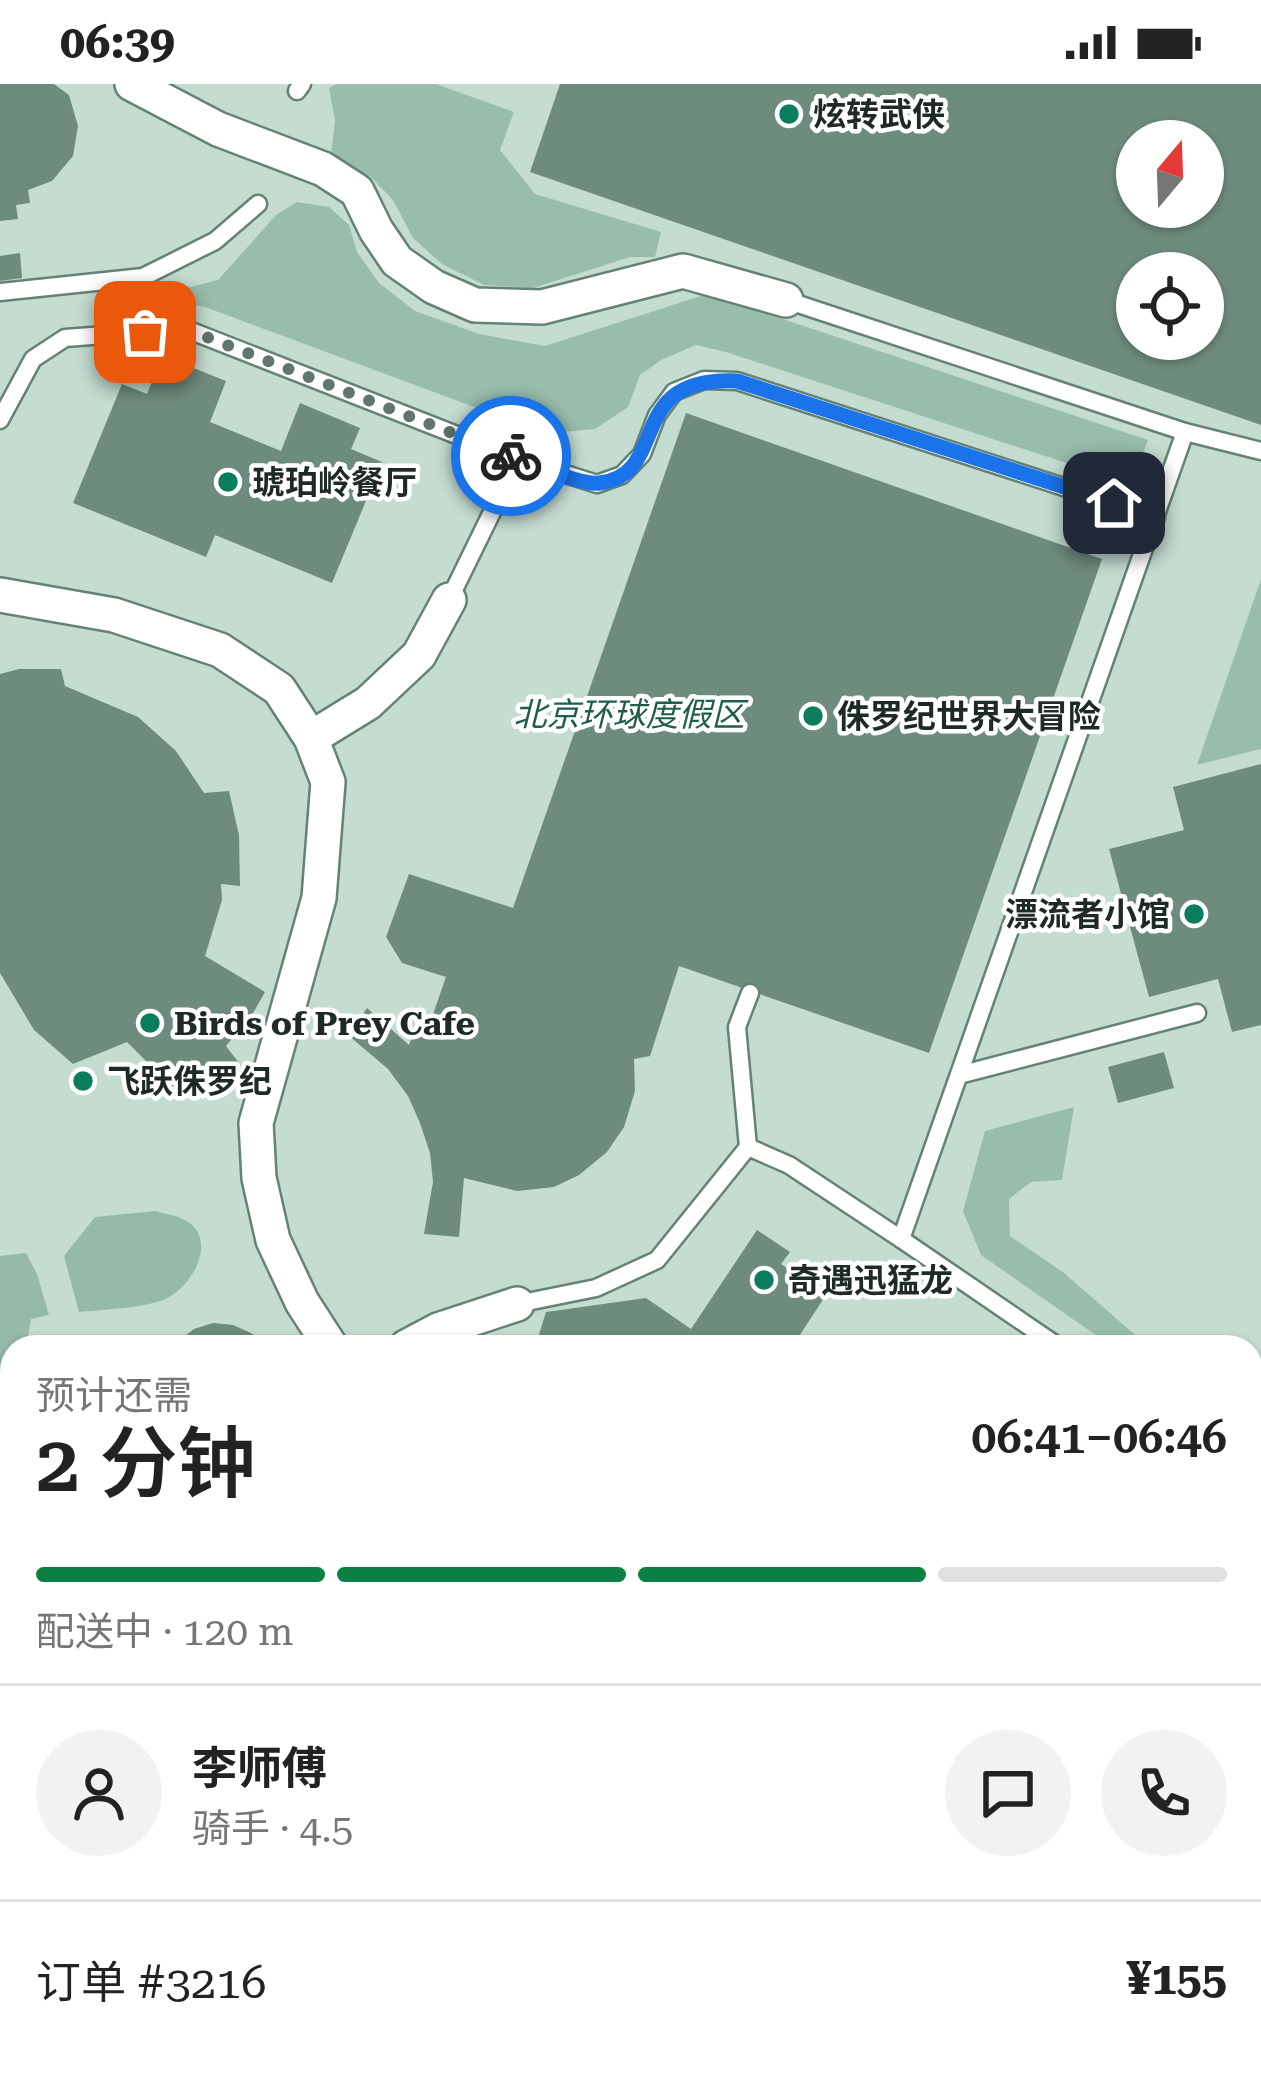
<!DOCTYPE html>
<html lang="zh">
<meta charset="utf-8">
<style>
:root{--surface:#fff;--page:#f2f2f2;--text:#222;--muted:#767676;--line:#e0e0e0;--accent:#0b8043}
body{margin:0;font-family:"Roboto Serif","Noto Sans SC",serif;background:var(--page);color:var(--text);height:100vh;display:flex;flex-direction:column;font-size:45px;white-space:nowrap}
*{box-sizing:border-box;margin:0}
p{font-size:39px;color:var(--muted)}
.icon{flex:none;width:66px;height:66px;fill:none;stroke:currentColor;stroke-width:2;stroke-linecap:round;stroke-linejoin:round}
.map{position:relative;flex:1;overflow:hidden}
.panel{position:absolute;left:0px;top:1251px;width:1263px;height:747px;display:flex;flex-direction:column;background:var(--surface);border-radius:36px 36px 0 0;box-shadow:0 3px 9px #0004}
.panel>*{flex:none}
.needle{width:78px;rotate:19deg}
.controls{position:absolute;left:1116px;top:36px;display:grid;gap:24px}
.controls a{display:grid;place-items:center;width:108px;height:108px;border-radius:50%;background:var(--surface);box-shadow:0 3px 9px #0004;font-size:60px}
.pin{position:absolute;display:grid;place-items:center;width:102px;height:102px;color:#fff;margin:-51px;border-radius:24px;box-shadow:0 6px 18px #0006}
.courier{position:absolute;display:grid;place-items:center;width:120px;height:120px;margin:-60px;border:9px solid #1a73e8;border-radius:50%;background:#fff;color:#222;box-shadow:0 3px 15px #0007}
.summary em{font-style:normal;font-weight:600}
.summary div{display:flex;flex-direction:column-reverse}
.summary{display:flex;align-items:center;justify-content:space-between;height:204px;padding:0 36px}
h1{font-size:78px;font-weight:600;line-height:90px}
.bar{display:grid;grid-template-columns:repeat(4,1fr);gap:18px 12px;align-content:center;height:144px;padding:0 36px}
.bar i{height:15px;border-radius:9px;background:var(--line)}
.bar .selected{background:var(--accent)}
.bar p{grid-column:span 4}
.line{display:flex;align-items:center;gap:30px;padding:0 36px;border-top:3px solid var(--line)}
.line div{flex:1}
.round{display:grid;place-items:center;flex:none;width:126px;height:126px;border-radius:63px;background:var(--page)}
.status{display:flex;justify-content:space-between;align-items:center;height:84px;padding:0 60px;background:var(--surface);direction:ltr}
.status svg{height:33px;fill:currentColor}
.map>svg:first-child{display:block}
.green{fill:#c5dcd1;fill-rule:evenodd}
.forest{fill:#98bdac}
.water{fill:#96baa9}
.building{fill:#6e8c7e;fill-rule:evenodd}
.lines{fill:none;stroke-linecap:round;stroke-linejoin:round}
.lane-casing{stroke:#658375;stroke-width:21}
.street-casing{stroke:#658375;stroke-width:38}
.lane{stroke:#fff;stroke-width:16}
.street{stroke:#fff;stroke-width:33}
.done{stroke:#60756b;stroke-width:12;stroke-dasharray:0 21.6}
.route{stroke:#1a73e8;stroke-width:15}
.poi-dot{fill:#0a7d5a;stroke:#fff;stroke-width:4.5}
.labels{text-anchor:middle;stroke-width:9;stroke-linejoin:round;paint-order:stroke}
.poi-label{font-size:33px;font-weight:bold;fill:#1e2b25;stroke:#fff;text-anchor:start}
.park-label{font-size:33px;font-style:italic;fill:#1f5e47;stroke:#fff}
</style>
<div class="status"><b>06:39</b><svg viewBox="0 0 49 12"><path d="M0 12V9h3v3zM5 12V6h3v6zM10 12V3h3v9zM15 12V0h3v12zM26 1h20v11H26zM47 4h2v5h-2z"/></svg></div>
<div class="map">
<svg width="1261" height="1997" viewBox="0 0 1261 1997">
<rect width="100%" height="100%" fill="#dcfeee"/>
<path class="green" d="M 0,0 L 1261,0 L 1261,1997 L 0,1997 ZM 1137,57 L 1203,57 L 1203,123 L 1137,123 ZM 1137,189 L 1203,189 L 1203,255 L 1137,255 ZM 12,1263 L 1251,1263 L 1251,1986 L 12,1986 Z"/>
<g class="forest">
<polygon points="337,0 436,0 514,28 500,66 535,110 661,148 655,173 630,173 533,204 484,201 442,180 413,154 393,116 371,93 331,71 335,36 329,4"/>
<polygon points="297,118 329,123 349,141 357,168 379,199 415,227 479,250 545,262 707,210 1148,356 1131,400 726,268 696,261 661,276 640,291 628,323 595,345 563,348 536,346 205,223 147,214 218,196 276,131"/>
<polygon points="1261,495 1261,665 1197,681"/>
<polygon points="1074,1023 1062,1096 1031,1098 1009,1115 1010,1152 1064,1189 1149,1263 1113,1263 981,1171 963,1127 985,1047"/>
</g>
<g class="water">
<path d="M 155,1127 C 164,1130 175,1131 183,1135 C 221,1153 192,1205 163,1216 C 138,1225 106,1225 79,1228 L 64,1172 L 95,1133 Z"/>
<polygon points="26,1169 37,1190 49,1231 31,1235 26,1263 12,1263 12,1986 92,1986 65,1997 0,1997 0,1172"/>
<polygon points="101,1986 239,1986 240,1997 131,1997 126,1990"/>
<polygon points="443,1986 511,1986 508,1997 445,1997"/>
</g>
<g class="building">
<polygon points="0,0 54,0 69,11 78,42 73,72 52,97 28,106 30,119 16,121 18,135 0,137"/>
<path d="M 560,0 L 1261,0 L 1261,341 L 530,88 ZM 1137,57 L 1203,57 L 1203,123 L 1137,123 ZM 1137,189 L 1203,189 L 1203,255 L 1137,255 Z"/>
<polygon points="20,169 22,194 0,197 0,172"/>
<polygon points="163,272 226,297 210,338 281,367 300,319 360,344 351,365 382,378 332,499 215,451 206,473 73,419 122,300 147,310"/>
<polygon points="686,329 1102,475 929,969 679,882 650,972 634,975 635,1007 624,1043 607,1068 579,1091 554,1103 517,1107 464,1094 459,1153 424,1150 433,1098 430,1069 420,1039 408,1012 388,985 348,951 367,924 409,961 420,932 431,936 446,893 402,879 386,853 409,790 513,824"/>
<polygon points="19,585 61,585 65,602 138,633 176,667 204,709 229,707 239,751 240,802 221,800 222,816 205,872 265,908 252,931 226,962 239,979 184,1015 127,958 73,980 34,946 0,889 0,590"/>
<polygon points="1261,680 1261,941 1232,948 1218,895 1149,913 1109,765 1184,746 1173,703"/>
<polygon points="1164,968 1174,1004 1118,1019 1108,983"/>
<polygon points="757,1146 790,1168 781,1180 826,1211 792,1263 535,1263 546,1228 646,1214 691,1245"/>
<polygon points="213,1239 233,1241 251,1249 268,1263 171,1263 194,1245"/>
<polygon points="243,1986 440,1986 443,1997 243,1997"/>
</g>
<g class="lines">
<g class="lane-casing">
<g id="lane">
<polyline points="297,7 302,0"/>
<polyline points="0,208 143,193 215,157 258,120"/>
<polyline points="786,216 1185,348 1261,367"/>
<polyline points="0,336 33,275 65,254 186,245 518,375 597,400 622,391 642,370 657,331 674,308 704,296 737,297 1156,433"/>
<polyline points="449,516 518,375"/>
<polyline points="959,991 1197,929"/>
<polyline points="748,1063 737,943 750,909"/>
<polyline points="517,1220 596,1204 657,1176 748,1063 789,1081 901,1155"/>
<polyline points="1059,1263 901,1155 1185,348"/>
<polyline points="896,1986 901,1997"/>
</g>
</g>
<g class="street-casing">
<g id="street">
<polyline points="132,0 218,45 323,85 357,107 376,146 397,177 434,203 475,221 542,223 683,187 786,216"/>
<polyline points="0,511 114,531 220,566 279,605 311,654 328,698 319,814 256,1039 259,1094 273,1156 302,1218 331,1263"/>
<polyline points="311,654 368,619 419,571 449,516"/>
<polyline points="406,1263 438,1246 517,1220"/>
<polyline points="1251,1396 1261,1394"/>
<polyline points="1251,1518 1255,1520"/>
<polyline points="1251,1892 1261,1896"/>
<polyline points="1251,1922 1261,1927"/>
<polyline points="603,1997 606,1986"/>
</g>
</g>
<use href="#lane" class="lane"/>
<use href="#street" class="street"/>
</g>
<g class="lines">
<polyline class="done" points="145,248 186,245 511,372"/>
<path class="route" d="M 511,372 C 530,380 582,402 600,399 C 672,389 622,292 737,297 L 1114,419"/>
</g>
<g class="poi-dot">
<circle cx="789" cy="30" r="12"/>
<circle cx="228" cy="398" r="12"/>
<circle cx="813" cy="632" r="12"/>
<circle cx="1194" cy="830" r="12"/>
<circle cx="150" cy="939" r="12"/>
<circle cx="83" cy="997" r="12"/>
<circle cx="764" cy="1196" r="12"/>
</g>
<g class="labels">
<g class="poi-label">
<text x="813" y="42">炫转武侠</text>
<text x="252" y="410">琥珀岭餐厅</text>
<text x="837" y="644">侏罗纪世界大冒险</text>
<text x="1170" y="842" text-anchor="end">漂流者小馆</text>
<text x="174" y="951">Birds of Prey Cafe</text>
<text x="107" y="1009">飞跃侏罗纪</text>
<text x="788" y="1208">奇遇迅猛龙</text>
</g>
<g class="park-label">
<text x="629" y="642">北京环球度假区</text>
</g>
</g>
</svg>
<div class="controls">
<a><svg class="needle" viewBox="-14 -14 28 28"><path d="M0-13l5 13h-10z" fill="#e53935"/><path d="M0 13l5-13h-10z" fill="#767676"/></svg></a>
<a><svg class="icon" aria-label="locate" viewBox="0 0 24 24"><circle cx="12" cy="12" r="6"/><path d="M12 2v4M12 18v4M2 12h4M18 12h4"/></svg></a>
</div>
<div class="pin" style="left:145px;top:248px;background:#ea580c"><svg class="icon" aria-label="bag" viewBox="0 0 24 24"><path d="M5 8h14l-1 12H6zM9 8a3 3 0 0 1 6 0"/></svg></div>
<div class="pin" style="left:1114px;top:419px;background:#1f2937"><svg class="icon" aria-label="home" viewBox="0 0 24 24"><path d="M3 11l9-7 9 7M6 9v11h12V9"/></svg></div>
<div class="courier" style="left:511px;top:372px"><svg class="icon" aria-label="bike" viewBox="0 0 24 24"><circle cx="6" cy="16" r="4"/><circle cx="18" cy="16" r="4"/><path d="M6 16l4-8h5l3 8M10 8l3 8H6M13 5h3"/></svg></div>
<section class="panel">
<div class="summary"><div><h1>2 分钟</h1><p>预计还需</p></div><em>06:41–06:46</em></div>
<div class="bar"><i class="selected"></i><i class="selected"></i><i class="selected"></i><i></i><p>配送中 · 120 m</p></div>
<div class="line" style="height:216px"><a class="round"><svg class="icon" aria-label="person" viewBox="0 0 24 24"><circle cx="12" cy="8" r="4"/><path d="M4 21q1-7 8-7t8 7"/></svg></a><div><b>李师傅</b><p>骑手 · 4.5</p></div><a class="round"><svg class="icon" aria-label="chat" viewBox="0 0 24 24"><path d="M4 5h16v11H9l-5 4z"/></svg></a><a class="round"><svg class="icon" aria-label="phone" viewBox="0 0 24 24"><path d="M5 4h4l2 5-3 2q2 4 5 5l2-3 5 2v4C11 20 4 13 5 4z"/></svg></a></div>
<div class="line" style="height:156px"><div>订单 #3216</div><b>¥155</b></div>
</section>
</div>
